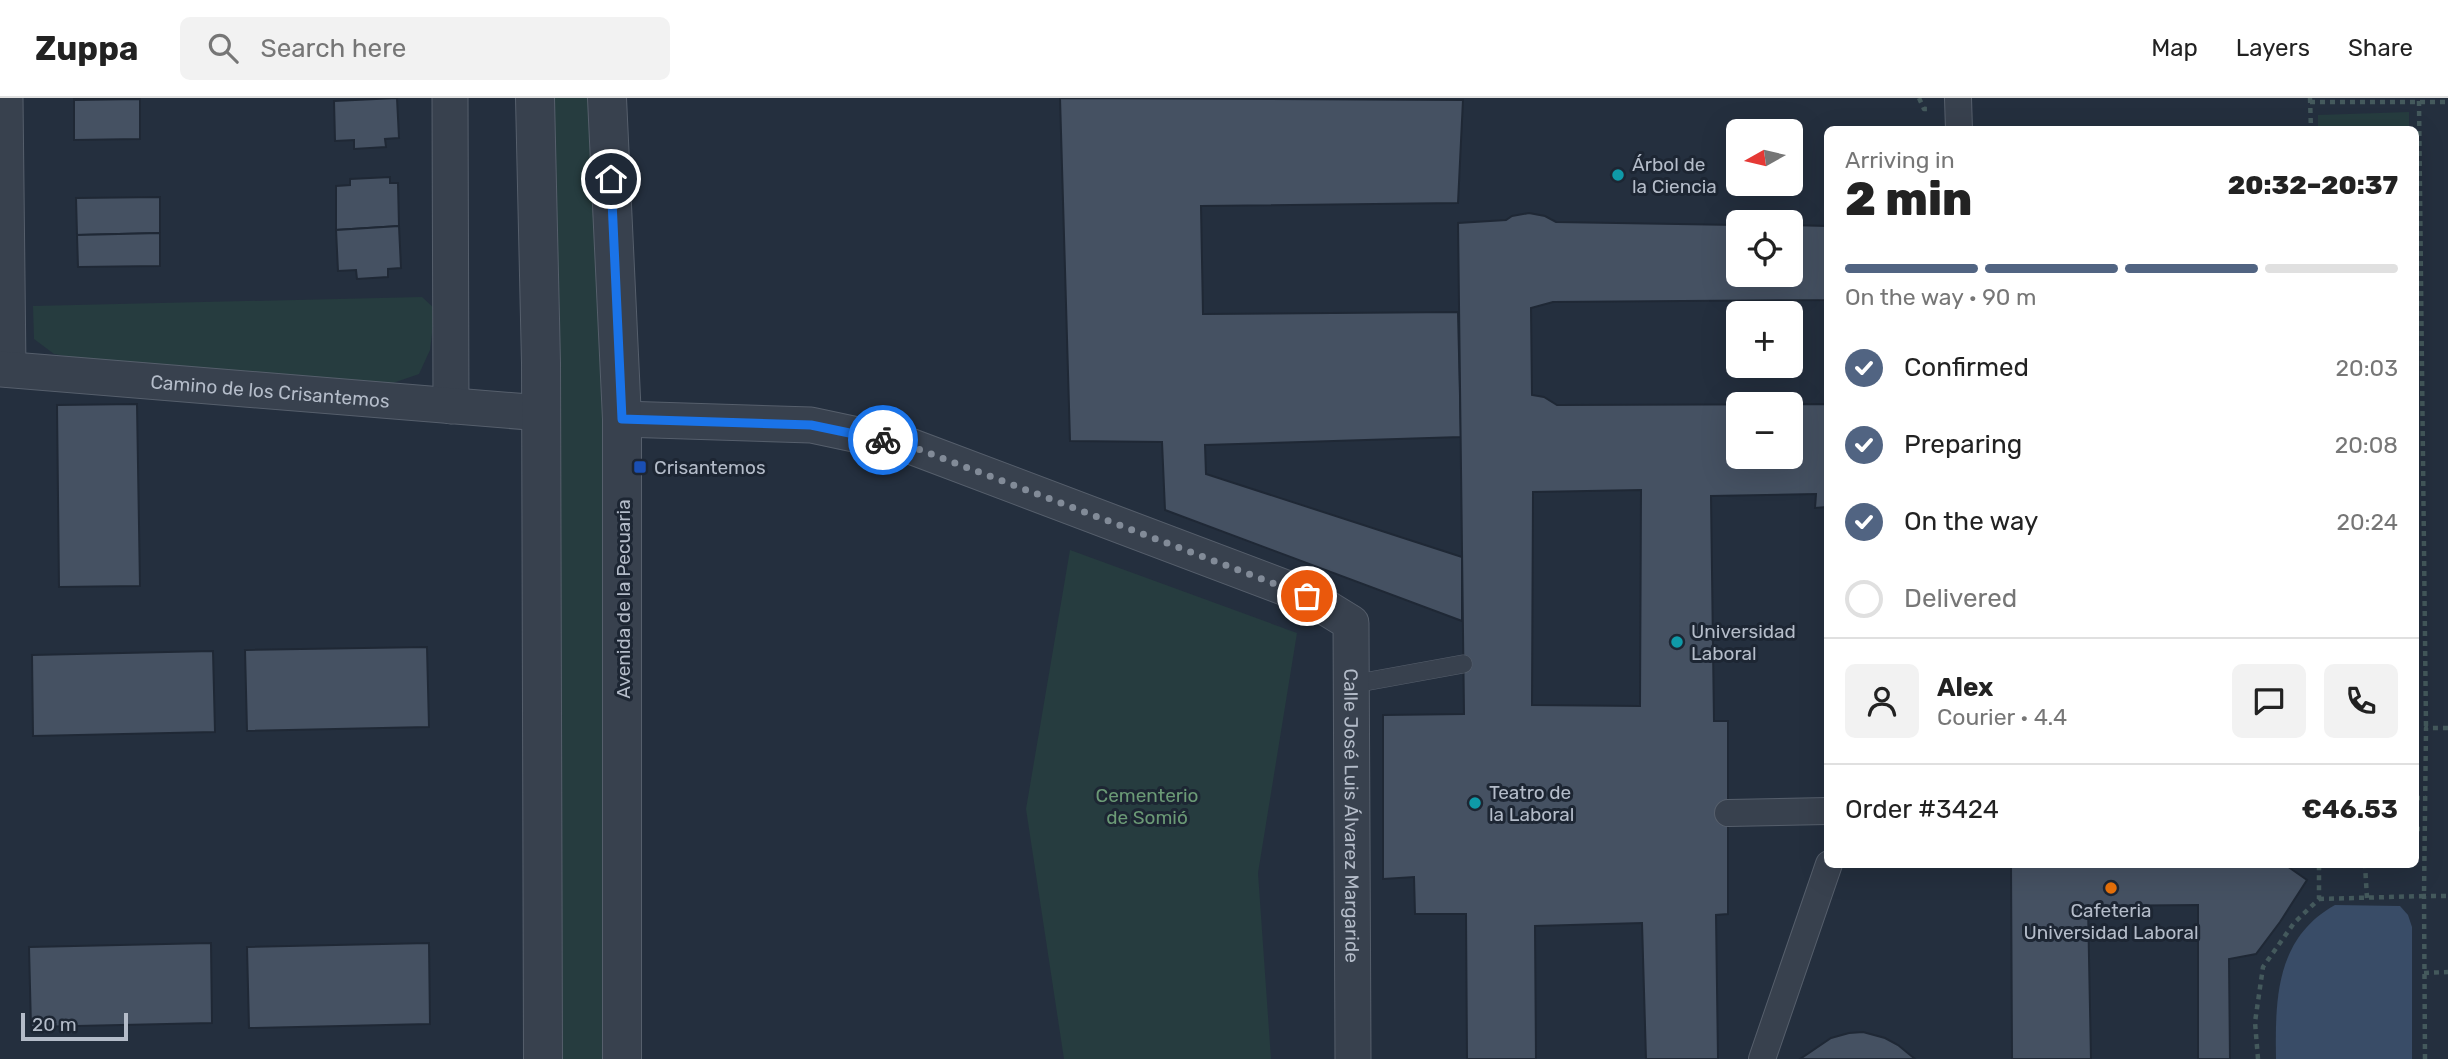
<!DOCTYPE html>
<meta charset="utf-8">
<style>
:root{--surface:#fff;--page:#f2f2f2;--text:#222;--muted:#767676;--line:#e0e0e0;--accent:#516482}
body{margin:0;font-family:Rubik,sans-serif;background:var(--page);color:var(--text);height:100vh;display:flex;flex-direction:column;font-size:26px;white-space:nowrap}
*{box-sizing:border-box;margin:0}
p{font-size:23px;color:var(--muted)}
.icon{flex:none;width:38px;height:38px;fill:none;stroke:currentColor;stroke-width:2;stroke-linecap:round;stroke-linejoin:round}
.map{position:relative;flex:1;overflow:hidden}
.side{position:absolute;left:1824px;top:28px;width:595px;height:742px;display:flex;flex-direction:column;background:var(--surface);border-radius:10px;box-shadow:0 7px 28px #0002}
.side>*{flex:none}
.needle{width:46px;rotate:262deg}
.buttons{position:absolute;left:1726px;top:21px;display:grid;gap:14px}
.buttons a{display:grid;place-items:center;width:77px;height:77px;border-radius:10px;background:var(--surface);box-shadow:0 7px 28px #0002;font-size:35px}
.scale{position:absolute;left:21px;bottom:18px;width:107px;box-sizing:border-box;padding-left:7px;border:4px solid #b4bcc9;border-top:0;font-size:19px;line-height:24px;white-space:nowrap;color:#b4bcc9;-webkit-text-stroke:5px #1d2633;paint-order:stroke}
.pin{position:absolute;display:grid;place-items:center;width:60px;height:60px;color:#fff;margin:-30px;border:4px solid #fff;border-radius:50%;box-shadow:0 2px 7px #0007}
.courier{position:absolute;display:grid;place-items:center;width:70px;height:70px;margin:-35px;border:5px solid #1a73e8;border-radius:50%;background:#fff;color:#222;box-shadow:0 2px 9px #0007}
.summary em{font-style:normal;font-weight:800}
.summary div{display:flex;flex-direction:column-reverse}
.summary{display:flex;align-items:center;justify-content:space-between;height:119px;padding:0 21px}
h1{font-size:46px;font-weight:800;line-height:52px}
.bar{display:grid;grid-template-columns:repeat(4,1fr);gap:10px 7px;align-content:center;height:84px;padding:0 21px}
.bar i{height:9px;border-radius:5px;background:var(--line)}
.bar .active{background:var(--accent)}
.bar p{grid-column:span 4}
.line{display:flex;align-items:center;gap:18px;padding:0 21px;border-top:2px solid var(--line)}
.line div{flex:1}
.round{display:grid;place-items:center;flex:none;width:74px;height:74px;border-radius:10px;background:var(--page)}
ol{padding:0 21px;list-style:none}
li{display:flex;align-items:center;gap:21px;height:77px}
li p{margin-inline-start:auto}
li .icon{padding:7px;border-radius:50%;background:var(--accent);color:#fff;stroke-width:4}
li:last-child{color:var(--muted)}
li i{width:38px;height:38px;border:4px solid var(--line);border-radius:50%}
header{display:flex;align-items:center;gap:42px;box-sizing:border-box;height:98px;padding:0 35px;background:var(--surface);border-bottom:2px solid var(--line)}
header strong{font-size:33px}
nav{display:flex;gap:38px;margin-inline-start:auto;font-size:24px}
.search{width:490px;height:63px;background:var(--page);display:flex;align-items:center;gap:18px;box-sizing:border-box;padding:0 24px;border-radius:10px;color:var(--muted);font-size:26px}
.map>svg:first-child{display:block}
.green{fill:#263c3f}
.water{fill:#394c67}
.building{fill:#455162;stroke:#1f2835;stroke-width:2;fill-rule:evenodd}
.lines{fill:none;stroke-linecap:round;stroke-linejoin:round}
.service-casing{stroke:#565f6c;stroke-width:19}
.pedestrian-casing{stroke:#565f6c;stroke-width:28}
.minor-casing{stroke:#565f6c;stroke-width:37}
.tertiary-casing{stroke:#565f6c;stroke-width:40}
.path{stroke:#44595c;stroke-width:4.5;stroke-dasharray:5 5;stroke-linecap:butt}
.service{stroke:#38414e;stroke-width:18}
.pedestrian{stroke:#38414e;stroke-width:26}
.minor{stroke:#38414e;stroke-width:35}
.tertiary{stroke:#38414e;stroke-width:38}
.done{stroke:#828b98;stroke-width:7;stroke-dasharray:0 12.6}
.route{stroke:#1a73e8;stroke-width:9}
.culture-dot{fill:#0f9aa8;stroke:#1d2633;stroke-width:2.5}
.transit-dot{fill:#1a4fb4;stroke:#1d2633;stroke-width:2.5}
.food-dot{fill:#e8710a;stroke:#1d2633;stroke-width:2.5}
.labels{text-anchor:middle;stroke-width:6;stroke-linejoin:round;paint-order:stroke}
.poi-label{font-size:19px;fill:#b4bcc9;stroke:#1d2633;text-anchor:start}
.street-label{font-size:19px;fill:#b4bcc9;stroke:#1d2633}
.park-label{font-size:19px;fill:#6b9a76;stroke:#1d2633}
</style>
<header>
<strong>Zuppa</strong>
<div class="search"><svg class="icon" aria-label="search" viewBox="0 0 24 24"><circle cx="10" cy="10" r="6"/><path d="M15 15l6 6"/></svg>Search here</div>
<nav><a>Map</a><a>Layers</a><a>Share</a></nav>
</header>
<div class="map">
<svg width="2448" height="961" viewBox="0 0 2448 961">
<rect width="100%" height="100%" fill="#242f3e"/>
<g class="green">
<polygon points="535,0 607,0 622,961 543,961"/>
<polygon points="2409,14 2409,31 2318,31 2318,17"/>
<polygon points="422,199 435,211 430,252 419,276 390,286 100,264 54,256 34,241 33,208"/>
<polygon points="1070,452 1297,535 1258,775 1271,961 1064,961 1026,711"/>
</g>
<path class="water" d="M 2335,807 L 2400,808 L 2408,817 L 2412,829 L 2412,961 L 2276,961 C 2275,900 2276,840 2335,807 Z"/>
<g class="building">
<polygon points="74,0 140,0 140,1 74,2"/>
<polygon points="397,0 399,40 385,41 386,49 354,51 354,42 335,43 334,3"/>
<polygon points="1060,0 1463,2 1458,105 1201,108 1203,216 1458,214 1461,339 1205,347 1206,376 1462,459 1462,523 1165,412 1162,344 1070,343"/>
<polygon points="140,1 140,41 74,42 74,2"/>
<polygon points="390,79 390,85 398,85 399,128 336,132 336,88 350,87 350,81"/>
<polygon points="160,99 160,135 77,137 76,100"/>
<path d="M 1529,115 L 1545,118 L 1556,124 L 1738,127 L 1738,177 L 1790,177 L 1790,127 L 1827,128 L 1827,202 L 1553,204 L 1531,210 L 1532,297 L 1544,299 L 1557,307 L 1827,306 L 1827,409 L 1815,410 L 1816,396 L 1711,398 L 1714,623 L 1728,623 L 1728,816 L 1716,817 L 1718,961 L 1646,961 L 1642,825 L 1535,828 L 1536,961 L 1467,961 L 1466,816 L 1415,816 L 1414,779 L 1383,781 L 1383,617 L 1464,616 L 1458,125 L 1506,122 L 1512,118 ZM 1738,306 L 1790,306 L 1790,359 L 1738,359 ZM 1641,392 L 1640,608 L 1532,607 L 1533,394 Z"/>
<polygon points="399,128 401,170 388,171 388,179 357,181 356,172 338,173 336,132"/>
<polygon points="160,135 160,168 78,169 77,137"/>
<polygon points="137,306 140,488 59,489 57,307"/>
<polygon points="427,549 429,629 247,633 245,552"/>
<polygon points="213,553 215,634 33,638 32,557"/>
<polygon points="2011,766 2284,766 2307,782 2280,824 2256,856 2229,861 2230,961 2198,961 2198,807 2088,808 2091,961 2012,961"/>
<polygon points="211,845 212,925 31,929 29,849"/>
<polygon points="429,845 430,926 249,930 247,849"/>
<polygon points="1863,934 1885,940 1898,947 1915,961 1800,961 1831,940 1849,935"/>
</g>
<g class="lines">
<g class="service-casing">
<polyline id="service" points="1353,586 1463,566"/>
</g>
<g class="pedestrian-casing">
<g id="pedestrian">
<polyline points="1958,0 1959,32"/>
<polyline points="1728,715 1827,713"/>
<polyline points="1762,961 1829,766"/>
</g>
</g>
<g class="minor-casing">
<g id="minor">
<polyline points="5,0 8,271"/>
<polyline points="450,0 451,308"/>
<path id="s1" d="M 0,271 L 541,315"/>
<path id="s2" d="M 622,321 L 811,327 L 910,348 L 1307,498 L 1351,525 L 1353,961"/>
</g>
</g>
<g class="tertiary-casing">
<g id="tertiary">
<polyline points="535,0 541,265 543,961"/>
<polyline points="607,0 622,321 622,961"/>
</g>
</g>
<g class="path">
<polyline points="1919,0 1924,11 1928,11"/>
<polyline points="2310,0 2311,32"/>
<polyline points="2419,3 2426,630"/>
<polyline points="2310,4 2448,4"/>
<polyline points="2415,700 2426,700"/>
<polyline points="2415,731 2425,731"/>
<polyline points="2367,800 2365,767 2368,766"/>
<polyline points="2319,801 2424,798 2426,630 2448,630"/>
<polyline points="2424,875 2448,874"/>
<polyline points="2258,961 2255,924 2263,869 2294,825 2319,801 2319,766"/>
<polyline points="2425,961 2424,798 2448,798"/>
</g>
<use href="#service" class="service"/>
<use href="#pedestrian" class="pedestrian"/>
<use href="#minor" class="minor"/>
<use href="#tertiary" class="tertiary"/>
</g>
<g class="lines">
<polyline class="done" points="883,342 910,348 1307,498"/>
<polyline class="route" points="611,81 622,321 811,327 883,342"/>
</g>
<g class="culture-dot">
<circle cx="1618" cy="77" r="7"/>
<circle cx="1677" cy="544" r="7"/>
<circle cx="1475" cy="705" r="7"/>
</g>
<rect class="transit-dot" x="633" y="362" width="14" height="14" rx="3.5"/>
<circle class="food-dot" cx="2111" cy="790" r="7"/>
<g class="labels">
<g class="poi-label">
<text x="1632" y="73">Árbol de<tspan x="1632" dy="22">la Ciencia</tspan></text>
<text x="654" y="376">Crisantemos</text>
<text x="1691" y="540">Universidad<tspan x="1691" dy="22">Laboral</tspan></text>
<text x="1489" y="701">Teatro de<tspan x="1489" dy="22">la Laboral</tspan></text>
<text x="2111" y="819" text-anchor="middle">Cafeteria<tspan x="2111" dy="22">Universidad Laboral</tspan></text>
</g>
<g class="street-label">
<text dy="7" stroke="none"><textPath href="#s1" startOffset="271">Camino de los Crisantemos</textPath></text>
<text transform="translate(623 501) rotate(-90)" y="7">Avenida de la Pecuaria</text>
<text dy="7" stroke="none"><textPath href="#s2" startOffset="959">Calle José Luis Álvarez Margaride</textPath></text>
</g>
<g class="park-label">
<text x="1147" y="704">Cementerio<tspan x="1147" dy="22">de Somió</tspan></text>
</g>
</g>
</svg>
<div class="buttons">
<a><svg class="needle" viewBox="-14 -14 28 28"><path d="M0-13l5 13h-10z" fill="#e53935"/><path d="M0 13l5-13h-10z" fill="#767676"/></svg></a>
<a><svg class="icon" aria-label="locate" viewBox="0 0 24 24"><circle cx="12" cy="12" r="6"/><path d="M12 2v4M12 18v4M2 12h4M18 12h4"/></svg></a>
<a>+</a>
<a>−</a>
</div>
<div class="scale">20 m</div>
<div class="pin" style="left:1307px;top:498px;background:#ea580c"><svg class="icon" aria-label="bag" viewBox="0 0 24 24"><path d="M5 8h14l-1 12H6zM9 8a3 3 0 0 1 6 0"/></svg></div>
<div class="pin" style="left:611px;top:81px;background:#1f2937"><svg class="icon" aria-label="home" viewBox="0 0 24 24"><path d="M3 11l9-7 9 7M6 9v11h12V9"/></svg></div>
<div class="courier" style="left:883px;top:342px"><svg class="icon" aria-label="bike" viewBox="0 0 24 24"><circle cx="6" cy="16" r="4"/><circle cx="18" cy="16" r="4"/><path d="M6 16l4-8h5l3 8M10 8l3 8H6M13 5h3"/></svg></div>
<section class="side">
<div class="summary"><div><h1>2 min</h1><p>Arriving in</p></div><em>20:32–20:37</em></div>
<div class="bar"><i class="active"></i><i class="active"></i><i class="active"></i><i></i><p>On the way · 90 m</p></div>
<ol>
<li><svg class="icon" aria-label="check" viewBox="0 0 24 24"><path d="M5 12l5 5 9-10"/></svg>Confirmed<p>20:03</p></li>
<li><svg class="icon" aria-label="check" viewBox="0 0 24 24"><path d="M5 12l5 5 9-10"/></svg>Preparing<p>20:08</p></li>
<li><svg class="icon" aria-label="check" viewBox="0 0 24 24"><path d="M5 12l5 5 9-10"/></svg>On the way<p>20:24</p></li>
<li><i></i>Delivered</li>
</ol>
<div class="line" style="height:126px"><a class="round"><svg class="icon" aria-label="person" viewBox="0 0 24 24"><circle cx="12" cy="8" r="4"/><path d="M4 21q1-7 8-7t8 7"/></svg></a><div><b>Alex</b><p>Courier · 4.4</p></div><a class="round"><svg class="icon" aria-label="chat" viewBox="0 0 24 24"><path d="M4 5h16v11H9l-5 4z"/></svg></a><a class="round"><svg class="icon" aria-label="phone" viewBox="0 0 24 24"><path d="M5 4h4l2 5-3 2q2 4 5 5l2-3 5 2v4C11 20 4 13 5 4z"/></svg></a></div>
<div class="line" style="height:91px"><div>Order #3424</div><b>€46.53</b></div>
</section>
</div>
